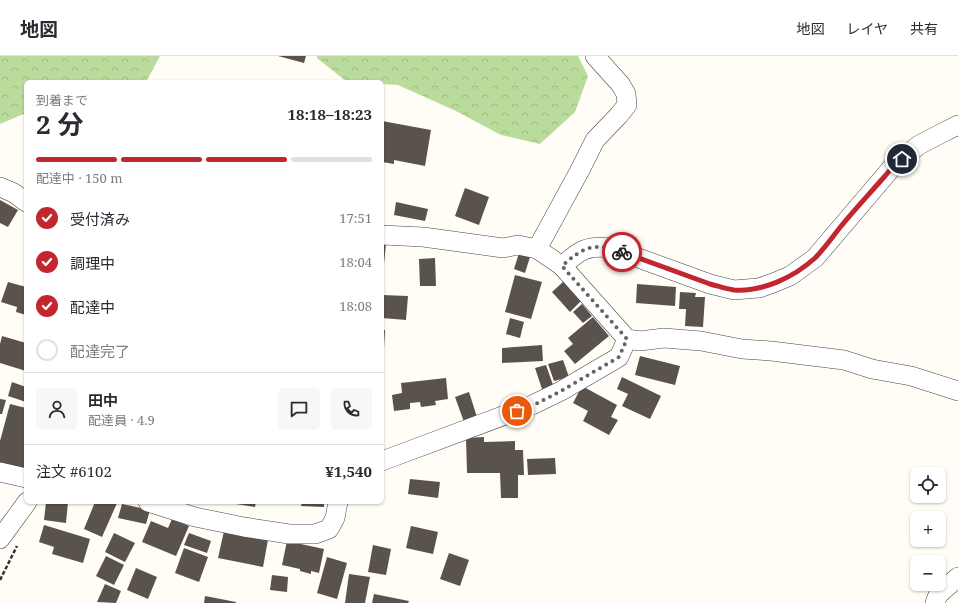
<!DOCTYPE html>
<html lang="ja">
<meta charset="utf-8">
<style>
:root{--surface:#fff;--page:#f7f7f7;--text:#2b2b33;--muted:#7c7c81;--line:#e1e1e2;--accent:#c4262e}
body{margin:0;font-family:"Noto Serif","Noto Sans JP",serif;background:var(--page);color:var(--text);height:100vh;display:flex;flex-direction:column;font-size:15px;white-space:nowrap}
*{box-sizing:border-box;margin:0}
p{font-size:13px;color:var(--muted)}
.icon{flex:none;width:22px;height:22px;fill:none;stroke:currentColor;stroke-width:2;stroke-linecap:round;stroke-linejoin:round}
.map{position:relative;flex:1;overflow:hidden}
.side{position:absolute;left:24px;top:24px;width:360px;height:424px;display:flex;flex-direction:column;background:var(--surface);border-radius:6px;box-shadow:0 1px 3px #0004}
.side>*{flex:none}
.fabs{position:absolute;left:910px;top:411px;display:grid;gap:8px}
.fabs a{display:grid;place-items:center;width:36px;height:36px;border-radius:6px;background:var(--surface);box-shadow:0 1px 3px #0004;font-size:20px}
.pin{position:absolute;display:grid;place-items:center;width:34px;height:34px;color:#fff;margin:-17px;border:2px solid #fff;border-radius:50%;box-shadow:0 1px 4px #0007}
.courier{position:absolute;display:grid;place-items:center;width:40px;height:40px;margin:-20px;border:3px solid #c4262e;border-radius:50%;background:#fff;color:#222;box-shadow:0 1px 5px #0007}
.head em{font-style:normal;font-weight:700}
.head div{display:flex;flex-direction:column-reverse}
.head{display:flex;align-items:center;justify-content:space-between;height:68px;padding:0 12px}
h1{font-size:26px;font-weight:700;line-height:30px}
.bar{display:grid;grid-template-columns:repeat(4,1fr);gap:6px 4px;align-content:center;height:48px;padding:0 12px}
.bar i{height:5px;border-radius:3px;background:var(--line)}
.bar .current{background:var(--accent)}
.bar p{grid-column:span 4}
.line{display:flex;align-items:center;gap:10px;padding:0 12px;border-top:1px solid var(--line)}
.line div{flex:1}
.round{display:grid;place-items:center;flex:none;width:42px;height:42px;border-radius:6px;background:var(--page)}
ol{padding:0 12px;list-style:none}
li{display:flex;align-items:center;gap:12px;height:44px}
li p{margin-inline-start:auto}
li .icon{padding:4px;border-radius:50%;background:var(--accent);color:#fff;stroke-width:4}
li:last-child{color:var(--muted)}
li i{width:22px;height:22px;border:2px solid var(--line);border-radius:50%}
header{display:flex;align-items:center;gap:24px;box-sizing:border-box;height:56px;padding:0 20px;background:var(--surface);border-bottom:1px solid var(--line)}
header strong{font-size:19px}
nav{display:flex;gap:22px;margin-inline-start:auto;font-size:14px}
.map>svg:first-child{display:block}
.forest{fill:url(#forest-crowns)}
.building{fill:#5a524d}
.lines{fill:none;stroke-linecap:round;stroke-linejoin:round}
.minor-casing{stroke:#444;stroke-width:20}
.path{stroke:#333;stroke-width:2.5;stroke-dasharray:4 2;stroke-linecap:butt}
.minor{stroke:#fff;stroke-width:19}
.done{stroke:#646461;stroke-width:4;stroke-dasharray:0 7.2}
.route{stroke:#c4262e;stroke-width:5}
</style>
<header>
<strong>地図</strong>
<nav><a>地図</a><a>レイヤ</a><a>共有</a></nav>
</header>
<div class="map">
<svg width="958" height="547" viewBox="0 0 958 547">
<defs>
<pattern id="forest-crowns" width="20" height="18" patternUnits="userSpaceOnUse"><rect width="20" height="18" fill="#b9dc9c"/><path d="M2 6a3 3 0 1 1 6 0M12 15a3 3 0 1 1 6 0" fill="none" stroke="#9ebc85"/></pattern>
</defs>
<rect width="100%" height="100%" fill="#fffdf5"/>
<g class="forest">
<polygon points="0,0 160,0 146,26 26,26 26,57 0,68"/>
<polygon points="317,0 578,0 588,20 575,56 540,88 501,79 456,55 398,29 382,28 382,26 347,26 317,2"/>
</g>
<g class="building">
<polygon points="278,0 306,0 304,7"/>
<polygon points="382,65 431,74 425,110 394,104 394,108 382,106"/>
<polygon points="465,132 489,141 479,169 455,160"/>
<polygon points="0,144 18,154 8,171 0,167"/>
<polygon points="396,146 428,153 425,165 394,159"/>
<polygon points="382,187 386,187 384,208 382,208"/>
<polygon points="519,197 530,201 525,217 514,213"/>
<polygon points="435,202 436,230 420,230 419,203"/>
<polygon points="515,219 542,226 531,263 505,256"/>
<polygon points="564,225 582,244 570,256 552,236"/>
<polygon points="8,226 26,231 26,259 16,256 17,251 1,246"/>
<polygon points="637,228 676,231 675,250 636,247"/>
<polygon points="680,236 696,237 695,241 705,241 703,271 685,270 686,253 679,253"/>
<polygon points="382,239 408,240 406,264 382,262"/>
<polygon points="582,248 592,260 583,267 573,256"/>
<polygon points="593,261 609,280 575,308 564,295 573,288 568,282"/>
<polygon points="510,262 524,266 520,282 506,278"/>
<polygon points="382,274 385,274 384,292 382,291"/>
<polygon points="2,280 26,287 26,315 0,307 0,288"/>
<polygon points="542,289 543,305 502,307 502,292"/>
<polygon points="640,300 680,310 675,329 635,319"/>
<polygon points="563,304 569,321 554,325 548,308"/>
<polygon points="546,309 553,329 542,333 535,312"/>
<polygon points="622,321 661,340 650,363 622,350 628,338 617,333"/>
<polygon points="446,322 448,343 435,345 436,349 421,351 420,346 410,347 410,353 394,355 392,339 402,337 401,327"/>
<polygon points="12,326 26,331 26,346 8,340"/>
<polygon points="582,330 617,349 611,361 618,364 609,379 583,365 588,355 573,347"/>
<polygon points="469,336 477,361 464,366 455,341"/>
<polygon points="0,343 6,344 2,358 0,358"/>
<polygon points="10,348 26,352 26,413 0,407 0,385"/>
<polygon points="484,381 484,386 515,385 515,394 523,394 524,419 518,419 518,442 501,442 500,417 467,417 466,382"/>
<polygon points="555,402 556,418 528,419 527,403"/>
<polygon points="410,423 440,426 438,442 408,438"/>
<polygon points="46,446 68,446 66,467 44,464"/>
<polygon points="95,446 114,446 117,447 102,481 84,473"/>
<polygon points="230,446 256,446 255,451 230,447"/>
<polygon points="302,446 324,446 324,451 301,450"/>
<polygon points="122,448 150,454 146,468 118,462"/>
<polygon points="172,463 189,470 176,500 142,486 151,465 168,472"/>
<polygon points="44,469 90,483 83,507 52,498 54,491 39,486"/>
<polygon points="411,470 438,476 433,498 406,492"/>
<polygon points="224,475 268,484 263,511 218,502"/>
<polygon points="114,477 135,487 125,506 105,496"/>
<polygon points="189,477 211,485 207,497 184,489"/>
<polygon points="287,485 324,493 319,517 311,515 311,518 300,515 300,513 282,509"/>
<polygon points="373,489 391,493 386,519 368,516"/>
<polygon points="184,492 208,501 199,526 175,517"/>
<polygon points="449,497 469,504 460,530 440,523"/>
<polygon points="106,500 124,509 114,529 96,520"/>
<polygon points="327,501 347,507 337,543 317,537"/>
<polygon points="136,512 157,521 148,543 127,534"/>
<polygon points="349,518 370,521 365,547 345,547"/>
<polygon points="272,519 288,521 287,536 270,534"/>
<polygon points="105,528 121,535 116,547 97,546"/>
<polygon points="374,538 409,545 408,547 372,547"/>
<polygon points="205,540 236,546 236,547 204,547"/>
</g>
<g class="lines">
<g class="minor-casing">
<g id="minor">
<polyline points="0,131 14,137 26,146"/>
<polyline points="382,179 423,181 503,192 518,189 537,193 562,210 627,283 640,285 664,282 701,285 742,293 771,295 844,304 872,313 911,320 958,335"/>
<polyline points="537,193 580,114 595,84 619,59 627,49 626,38 621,29 595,0"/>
<path d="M 562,210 C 580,194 587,189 611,192 L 710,228 L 734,234 L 746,233 L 759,232 L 773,227 L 790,220 L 815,202 L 895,108 L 919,89 L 942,77 L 958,69"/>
<polyline points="382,405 532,349 561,335 619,301 627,283"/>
<polyline points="0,416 26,422"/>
<polyline points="148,446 195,461 244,471 289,478 315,478 329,473 335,462 338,446"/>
<polyline points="0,483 27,446"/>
<polyline points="935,547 938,539 958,521"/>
</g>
</g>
<polyline class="path" points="0,524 17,490"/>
<use href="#minor" class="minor"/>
</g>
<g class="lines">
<path class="done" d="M 517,355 L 532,350 L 561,335 L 619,301 L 627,283 L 562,210 C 583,191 594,186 622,196"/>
<path class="route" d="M 622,196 L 710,228 C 718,230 726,233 734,234 C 763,236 794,221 815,202 C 825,192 833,180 842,169 C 856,152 871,136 885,120 L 895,108 L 902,103"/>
</g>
</svg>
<div class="fabs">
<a><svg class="icon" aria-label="locate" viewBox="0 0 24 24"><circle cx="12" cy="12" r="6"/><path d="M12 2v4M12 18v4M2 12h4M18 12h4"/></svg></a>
<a>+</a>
<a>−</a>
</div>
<div class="pin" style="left:517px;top:355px;background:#ea580c"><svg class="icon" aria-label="bag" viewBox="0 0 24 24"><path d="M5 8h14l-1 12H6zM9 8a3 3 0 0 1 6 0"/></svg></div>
<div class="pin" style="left:902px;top:103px;background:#1f2937"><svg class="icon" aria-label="home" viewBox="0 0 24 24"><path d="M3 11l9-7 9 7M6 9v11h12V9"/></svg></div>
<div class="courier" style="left:622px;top:196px"><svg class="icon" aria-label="bike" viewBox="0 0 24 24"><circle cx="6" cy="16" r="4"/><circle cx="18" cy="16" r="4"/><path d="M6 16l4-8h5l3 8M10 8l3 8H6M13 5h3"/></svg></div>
<section class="side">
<div class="head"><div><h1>2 分</h1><p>到着まで</p></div><em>18:18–18:23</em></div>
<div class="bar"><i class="current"></i><i class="current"></i><i class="current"></i><i></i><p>配達中 · 150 m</p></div>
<ol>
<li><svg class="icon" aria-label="check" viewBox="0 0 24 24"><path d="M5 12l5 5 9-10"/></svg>受付済み<p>17:51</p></li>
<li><svg class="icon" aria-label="check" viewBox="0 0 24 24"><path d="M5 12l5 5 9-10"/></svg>調理中<p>18:04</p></li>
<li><svg class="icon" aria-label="check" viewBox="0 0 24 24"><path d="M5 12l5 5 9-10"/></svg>配達中<p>18:08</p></li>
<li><i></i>配達完了</li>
</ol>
<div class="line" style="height:72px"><a class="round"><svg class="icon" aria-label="person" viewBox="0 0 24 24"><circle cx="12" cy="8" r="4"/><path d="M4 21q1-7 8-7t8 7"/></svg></a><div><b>田中</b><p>配達員 · 4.9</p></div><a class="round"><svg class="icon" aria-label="chat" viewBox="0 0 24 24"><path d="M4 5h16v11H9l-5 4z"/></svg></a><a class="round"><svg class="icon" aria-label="phone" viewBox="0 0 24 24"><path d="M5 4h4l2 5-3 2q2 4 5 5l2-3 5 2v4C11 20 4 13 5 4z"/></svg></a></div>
<div class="line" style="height:52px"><div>注文 #6102</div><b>¥1,540</b></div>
</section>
</div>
